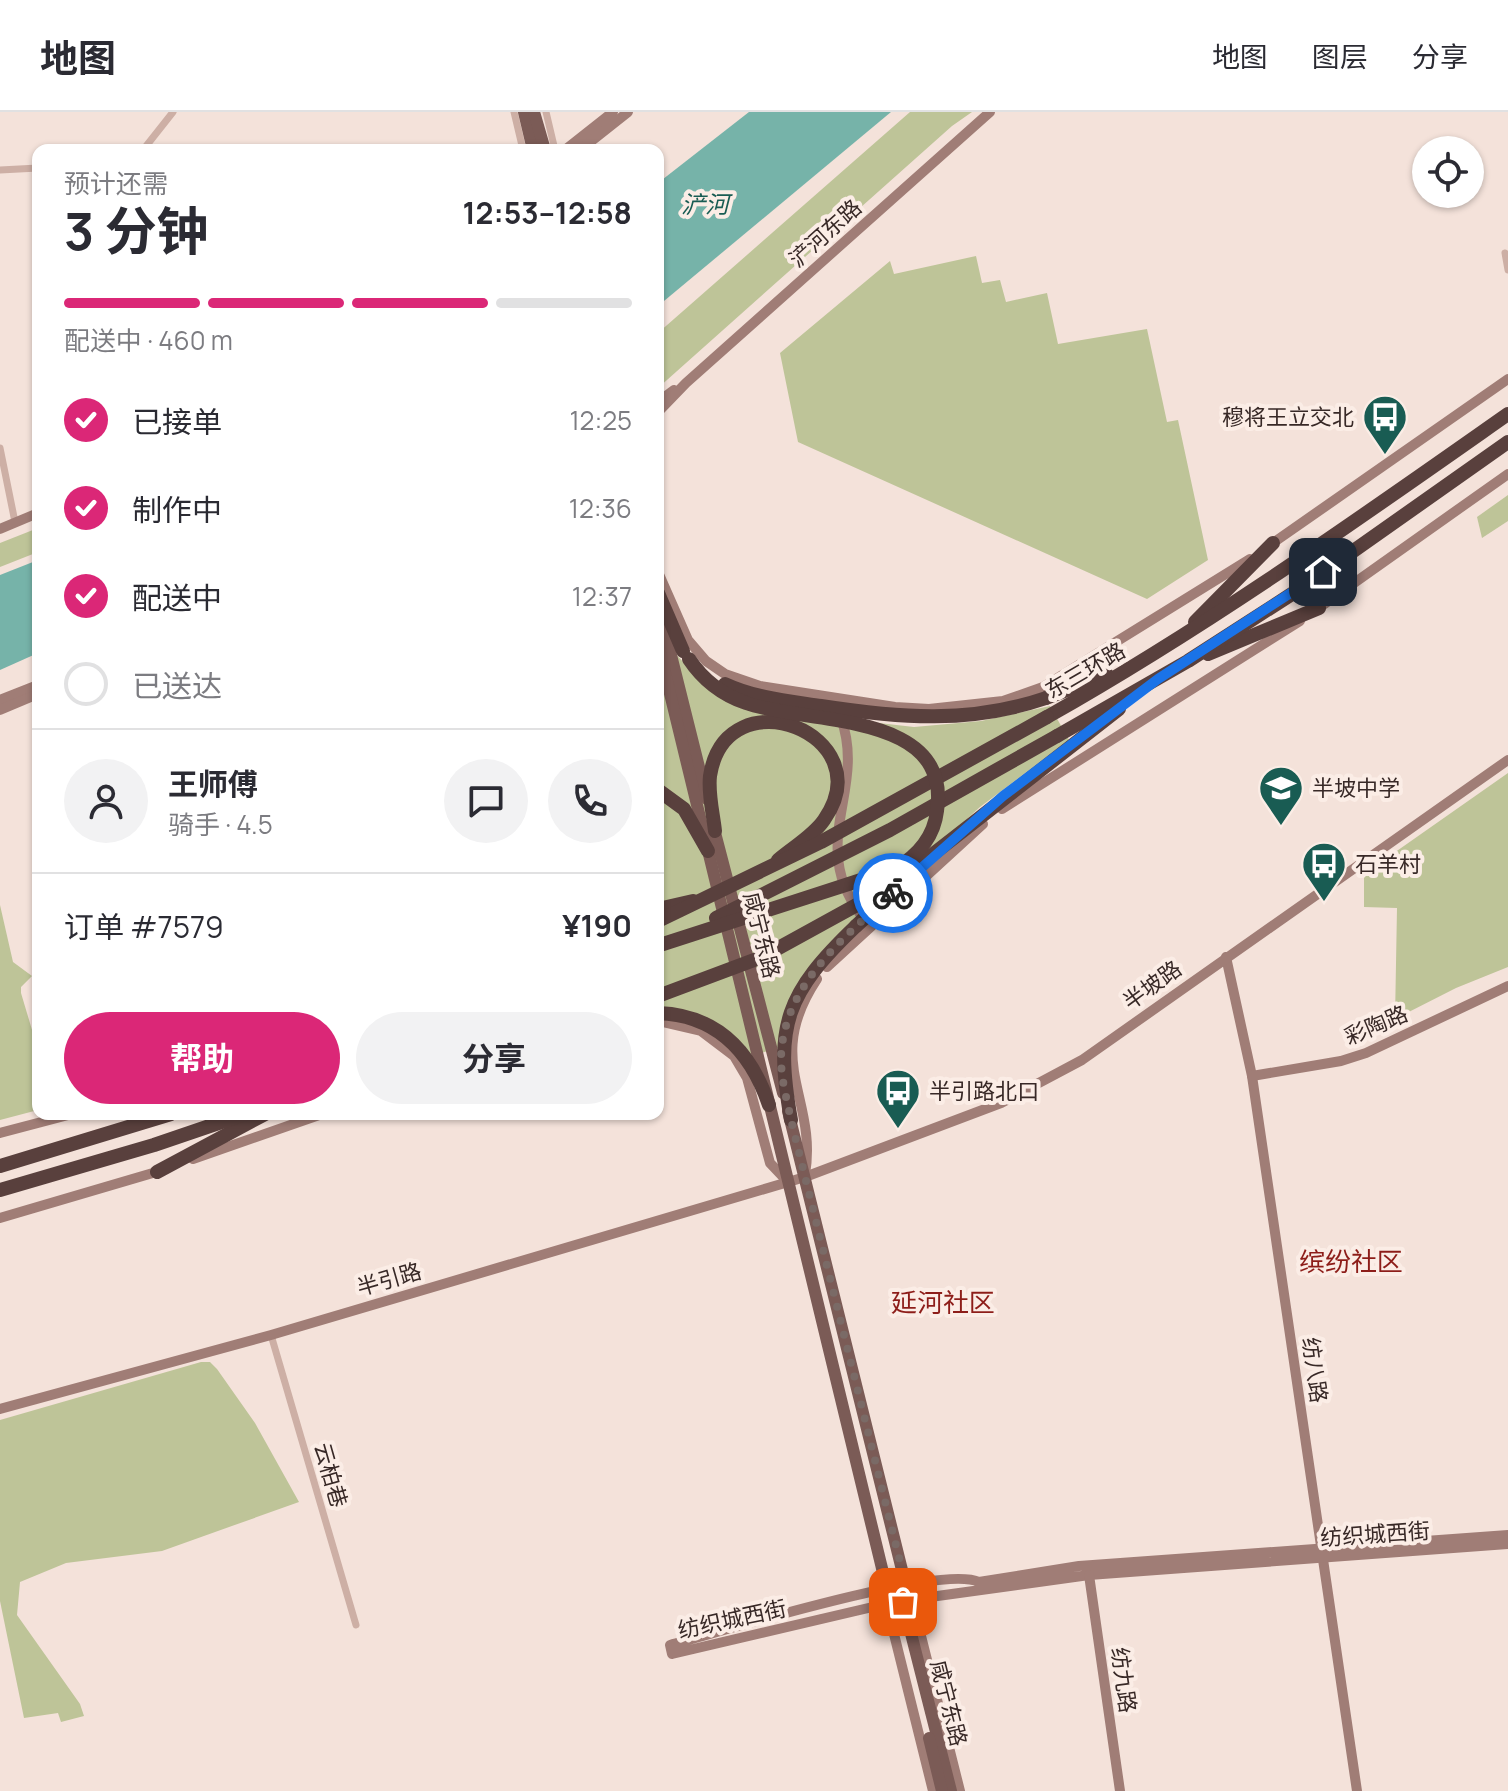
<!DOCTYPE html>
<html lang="zh">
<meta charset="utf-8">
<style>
:root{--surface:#fff;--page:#f2f2f3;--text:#2b2b33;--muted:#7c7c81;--line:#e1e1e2;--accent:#db2777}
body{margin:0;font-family:Manrope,"Noto Sans SC",sans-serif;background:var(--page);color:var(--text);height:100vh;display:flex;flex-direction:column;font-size:30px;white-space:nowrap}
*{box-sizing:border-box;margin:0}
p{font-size:26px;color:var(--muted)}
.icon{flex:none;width:44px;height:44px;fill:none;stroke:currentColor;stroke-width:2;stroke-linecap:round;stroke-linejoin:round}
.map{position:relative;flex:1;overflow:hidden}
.details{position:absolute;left:32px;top:32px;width:632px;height:976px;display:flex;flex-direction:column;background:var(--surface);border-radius:16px;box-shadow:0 2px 6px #0004}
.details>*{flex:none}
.controls{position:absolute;left:1412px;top:24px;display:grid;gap:16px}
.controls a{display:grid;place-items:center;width:72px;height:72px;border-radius:50%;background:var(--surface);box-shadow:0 2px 6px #0004;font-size:40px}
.pin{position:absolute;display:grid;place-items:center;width:68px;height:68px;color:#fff;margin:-34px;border-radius:16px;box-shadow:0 4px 12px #0006}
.courier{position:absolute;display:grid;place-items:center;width:80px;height:80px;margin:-40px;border:6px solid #1a73e8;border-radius:50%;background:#fff;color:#222;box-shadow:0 2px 10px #0007}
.head em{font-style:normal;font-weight:700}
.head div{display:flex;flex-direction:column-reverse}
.head{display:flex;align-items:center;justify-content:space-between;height:136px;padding:0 32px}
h1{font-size:52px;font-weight:700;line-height:60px}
.bar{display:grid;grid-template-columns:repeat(4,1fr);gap:12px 8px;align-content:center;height:96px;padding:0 32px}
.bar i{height:10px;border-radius:6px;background:var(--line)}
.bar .on{background:var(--accent)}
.bar p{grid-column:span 4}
.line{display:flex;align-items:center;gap:20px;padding:0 32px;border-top:2px solid var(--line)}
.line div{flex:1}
.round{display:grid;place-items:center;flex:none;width:84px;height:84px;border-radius:42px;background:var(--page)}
ol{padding:0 32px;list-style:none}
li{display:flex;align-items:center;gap:24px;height:88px}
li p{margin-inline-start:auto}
li .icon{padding:8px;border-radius:50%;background:var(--accent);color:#fff;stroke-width:4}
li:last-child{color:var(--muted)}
li i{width:44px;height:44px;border:4px solid var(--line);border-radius:50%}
.primary-button{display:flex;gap:16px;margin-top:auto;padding:16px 32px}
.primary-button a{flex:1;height:92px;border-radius:48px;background:var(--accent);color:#fff;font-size:32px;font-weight:700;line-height:92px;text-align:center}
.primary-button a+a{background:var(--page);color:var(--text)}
header{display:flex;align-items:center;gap:48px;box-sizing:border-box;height:112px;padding:0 40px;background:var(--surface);border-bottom:2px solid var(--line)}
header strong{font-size:38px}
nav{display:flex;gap:44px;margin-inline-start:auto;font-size:28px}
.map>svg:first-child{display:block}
.green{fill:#bec498}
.water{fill:#76b3a9}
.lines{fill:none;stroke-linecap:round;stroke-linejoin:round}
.street{stroke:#cdafa5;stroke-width:7}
.secondary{stroke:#a07d76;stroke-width:10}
.primary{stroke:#7b5b56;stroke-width:12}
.highway{stroke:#59403d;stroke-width:14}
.highway-bridge{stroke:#59403d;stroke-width:14}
.done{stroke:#7a6a66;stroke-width:8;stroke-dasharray:0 14.4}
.route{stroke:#1a73e8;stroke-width:10}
.labels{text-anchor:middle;stroke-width:8;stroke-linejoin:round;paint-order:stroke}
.street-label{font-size:22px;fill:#382927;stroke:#fbede6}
.poi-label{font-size:22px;fill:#382927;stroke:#fbede6;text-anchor:start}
.water-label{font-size:24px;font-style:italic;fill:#195c53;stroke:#fbede6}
.quarter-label{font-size:26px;fill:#8d1d19;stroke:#fbede6}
</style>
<header>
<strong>地图</strong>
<nav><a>地图</a><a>图层</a><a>分享</a></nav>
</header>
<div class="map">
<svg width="1508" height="1679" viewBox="0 0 1508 1679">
<rect width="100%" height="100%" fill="#f4e2da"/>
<g class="green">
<polygon points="910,0 972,0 952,14 658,276 658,221"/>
<polygon points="976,144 982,171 1000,168 1006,190 1047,181 1058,232 1147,217 1167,310 1178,308 1208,448 1147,487 798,330 780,241 890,149 894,162"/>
<polygon points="1508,383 1508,409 1482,426 1477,405"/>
<polygon points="38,416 38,440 0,455 0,431"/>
<polygon points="675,541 705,574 809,603 914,615 981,609 1050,594 1069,628 980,695 875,791 784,908 778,936 751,944 658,899 658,544"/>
<polygon points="1508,661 1508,855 1456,876 1395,907 1397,796 1364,795 1364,762"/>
<polygon points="0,793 13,850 32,864 21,875 21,881 38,938 38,998 0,1008"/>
<polygon points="201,1250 210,1250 217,1257 255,1311 299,1390 162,1439 66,1451 20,1470 17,1503 80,1592 84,1604 61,1610 58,1601 24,1606 0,1489 0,1308"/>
</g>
<g class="water">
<polygon points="749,0 891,0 658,194 658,71"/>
<polygon points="38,448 38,541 0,558 0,463"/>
</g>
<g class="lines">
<g class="street">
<polyline points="514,0 523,38"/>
<polyline points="546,0 555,38"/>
<polyline points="143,38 173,0"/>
<polyline points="0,58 38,56"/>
<polyline points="1505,141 1508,158"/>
<polyline points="0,336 15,410"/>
<polyline points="271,1223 356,1513"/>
</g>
<g class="secondary">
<polyline points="565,38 613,0"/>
<polyline points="580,38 628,0"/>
<polyline points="658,290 674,278"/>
<polyline points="658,300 686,271 990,0"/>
<polyline points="0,417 38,401"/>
<polyline points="1270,433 1508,267"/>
<polyline points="658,460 688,528 706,549 725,562 760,574 895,595 929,597 1003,589 1043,575 1250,447"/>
<polyline points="1316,498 1508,362"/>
<polyline points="0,588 38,573"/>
<polyline points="0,598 38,582"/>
<path d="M 841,606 C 868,682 802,734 868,812"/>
<polyline points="1002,697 1300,509"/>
<polyline points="1226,845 1252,964 1357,1679"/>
<polyline points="827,855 983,712"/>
<polyline points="658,909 701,919 734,944 747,966 770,1051 788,1070"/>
<polyline points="1252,964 1341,949 1366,941 1508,874"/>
<polyline points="0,1021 72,1002"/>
<polyline points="193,1047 322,1002"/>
<path d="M 805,1063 C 818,985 762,950 817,867"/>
<polyline points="0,1106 163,1058"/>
<polyline points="0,1297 271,1223 805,1065 1001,991 1082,948 1508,648"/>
<path d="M 1508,1423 L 1079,1454 L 979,1470 C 939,1452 724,1519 670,1533 L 672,1542 L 894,1490 L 1089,1463 L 1508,1432"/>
<polyline points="1089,1463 1120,1679"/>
<polyline points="906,1495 918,1512 960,1679"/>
<polyline points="894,1496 892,1514 933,1679"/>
</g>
<g class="primary">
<polyline points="524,0 533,38"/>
<polyline points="534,0 545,38"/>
<polyline points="659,495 707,687"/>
<polyline points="658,532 887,1477 898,1503"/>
<polyline points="713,713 783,981"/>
<polyline points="788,999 906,1474 903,1490 951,1679"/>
<polyline points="929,1626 942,1679"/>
</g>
<g class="highway">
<polyline points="658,481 683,539"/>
<polyline points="1195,510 1273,431"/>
<polyline points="1208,542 1319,496"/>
<polyline points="1046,586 1107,563"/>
<path d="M 1047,605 C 1208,514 1357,408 1508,302"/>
<polyline points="1057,624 1188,549 1298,478 1508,330"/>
<polyline points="658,678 684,697 708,739"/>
<path d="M 715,719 C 713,701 708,682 710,664 C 726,561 884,622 824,708 C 813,724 793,735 778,748"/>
<polyline points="873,784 914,757 1119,597"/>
<polyline points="658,797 693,789"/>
<path d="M 658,901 C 717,903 751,940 769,993"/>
<path d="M 791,1008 C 774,913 786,881 856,814"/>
<polyline points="0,1054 171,1002"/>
<polyline points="157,1060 265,1002"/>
<polyline points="0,1078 154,1033 245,1002"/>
</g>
<g class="highway-bridge">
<path d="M 725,572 C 755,586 788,589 821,594 C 899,606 970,612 1046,586"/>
<polyline points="716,806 890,718 1057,624"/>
<polyline points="658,809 821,730 1047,605"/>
<polyline points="856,814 879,793"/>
<path d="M 660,833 L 895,757 C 917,744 934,725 937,699 C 952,598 807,613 746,591 C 723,583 703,568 689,547"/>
<polyline points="658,884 762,845 873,784"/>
</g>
</g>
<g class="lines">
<path class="done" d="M 893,781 C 843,826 783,874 781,946 C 781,967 787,988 791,1008 L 906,1474 L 903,1490"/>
<polyline class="route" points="893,781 1003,684 1158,567 1323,460"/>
</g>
<defs>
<g id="bus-pin" transform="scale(2.3)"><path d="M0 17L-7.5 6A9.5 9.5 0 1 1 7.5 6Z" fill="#195c53" stroke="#fbede6"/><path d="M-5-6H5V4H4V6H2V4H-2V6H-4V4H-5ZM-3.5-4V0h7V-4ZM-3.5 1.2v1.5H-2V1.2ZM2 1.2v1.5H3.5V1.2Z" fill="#fff"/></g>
<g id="school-pin" transform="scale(2.3)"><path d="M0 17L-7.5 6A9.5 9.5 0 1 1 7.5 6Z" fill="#195c53" stroke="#fbede6"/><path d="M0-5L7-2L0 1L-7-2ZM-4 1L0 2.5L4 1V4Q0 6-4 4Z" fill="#fff"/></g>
</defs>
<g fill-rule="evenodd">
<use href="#bus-pin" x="1385" y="305"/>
<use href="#school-pin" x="1281" y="676"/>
<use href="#bus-pin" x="1324" y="752"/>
<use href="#bus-pin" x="898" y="979"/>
</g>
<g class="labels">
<g class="street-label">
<text transform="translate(825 121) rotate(-42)" y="8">浐河东路</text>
<text transform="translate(1085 558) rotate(-30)" y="8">东三环路</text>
<text transform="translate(762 823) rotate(76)" y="8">咸宁东路</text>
<text transform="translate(1152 873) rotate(-36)" y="8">半坡路</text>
<text transform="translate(1376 913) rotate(-23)" y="8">彩陶路</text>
<text transform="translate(389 1167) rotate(-16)" y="8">半引路</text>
<text transform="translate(1315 1258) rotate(82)" y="8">纺八路</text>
<text transform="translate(331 1363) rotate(74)" y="8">云柏巷</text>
<text transform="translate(1375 1422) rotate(-4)" y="8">纺织城西街</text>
<text transform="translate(732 1507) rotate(-12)" y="8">纺织城西街</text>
<text transform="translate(1124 1568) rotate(82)" y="8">纺九路</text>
<text transform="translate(949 1591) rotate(76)" y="8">咸宁东路</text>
</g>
<g class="poi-label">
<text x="1354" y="313" text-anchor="end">穆将王立交北</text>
<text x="1312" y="684">半坡中学</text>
<text x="1355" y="760">石羊村</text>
<text x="929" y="987">半引路北口</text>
</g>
<g class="water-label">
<text x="705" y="101">浐河</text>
</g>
<g class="quarter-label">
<text x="1351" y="1159">缤纷社区</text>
<text x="943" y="1200">延河社区</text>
</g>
</g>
</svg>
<div class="controls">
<a><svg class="icon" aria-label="locate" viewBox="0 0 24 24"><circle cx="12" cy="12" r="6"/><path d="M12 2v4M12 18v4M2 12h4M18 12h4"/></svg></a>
</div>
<div class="pin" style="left:903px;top:1490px;background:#ea580c"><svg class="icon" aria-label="bag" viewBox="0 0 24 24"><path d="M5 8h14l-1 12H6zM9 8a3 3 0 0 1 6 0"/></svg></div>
<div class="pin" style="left:1323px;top:460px;background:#1f2937"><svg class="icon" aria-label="home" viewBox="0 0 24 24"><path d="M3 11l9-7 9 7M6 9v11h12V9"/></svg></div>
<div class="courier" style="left:893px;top:781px"><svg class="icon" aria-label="bike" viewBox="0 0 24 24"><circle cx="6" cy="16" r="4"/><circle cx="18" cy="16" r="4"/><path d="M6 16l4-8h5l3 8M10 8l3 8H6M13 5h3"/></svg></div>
<section class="details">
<div class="head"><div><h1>3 分钟</h1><p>预计还需</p></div><em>12:53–12:58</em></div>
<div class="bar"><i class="on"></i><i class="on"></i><i class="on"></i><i></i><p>配送中 · 460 m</p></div>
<ol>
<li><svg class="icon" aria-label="check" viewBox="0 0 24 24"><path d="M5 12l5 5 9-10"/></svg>已接单<p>12:25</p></li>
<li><svg class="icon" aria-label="check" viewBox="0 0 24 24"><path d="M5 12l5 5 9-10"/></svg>制作中<p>12:36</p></li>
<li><svg class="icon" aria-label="check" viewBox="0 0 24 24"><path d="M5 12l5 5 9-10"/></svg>配送中<p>12:37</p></li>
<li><i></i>已送达</li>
</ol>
<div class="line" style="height:144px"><a class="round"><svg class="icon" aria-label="person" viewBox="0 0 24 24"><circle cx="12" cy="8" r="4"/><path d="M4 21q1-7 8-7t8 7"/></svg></a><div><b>王师傅</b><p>骑手 · 4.5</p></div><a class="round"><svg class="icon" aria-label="chat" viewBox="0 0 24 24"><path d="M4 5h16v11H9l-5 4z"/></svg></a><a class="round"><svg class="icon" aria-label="phone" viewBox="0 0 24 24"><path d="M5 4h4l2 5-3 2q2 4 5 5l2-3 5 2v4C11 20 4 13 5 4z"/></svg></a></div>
<div class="line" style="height:104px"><div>订单 #7579</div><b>¥190</b></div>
<div class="primary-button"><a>帮助</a><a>分享</a></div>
</section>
</div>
